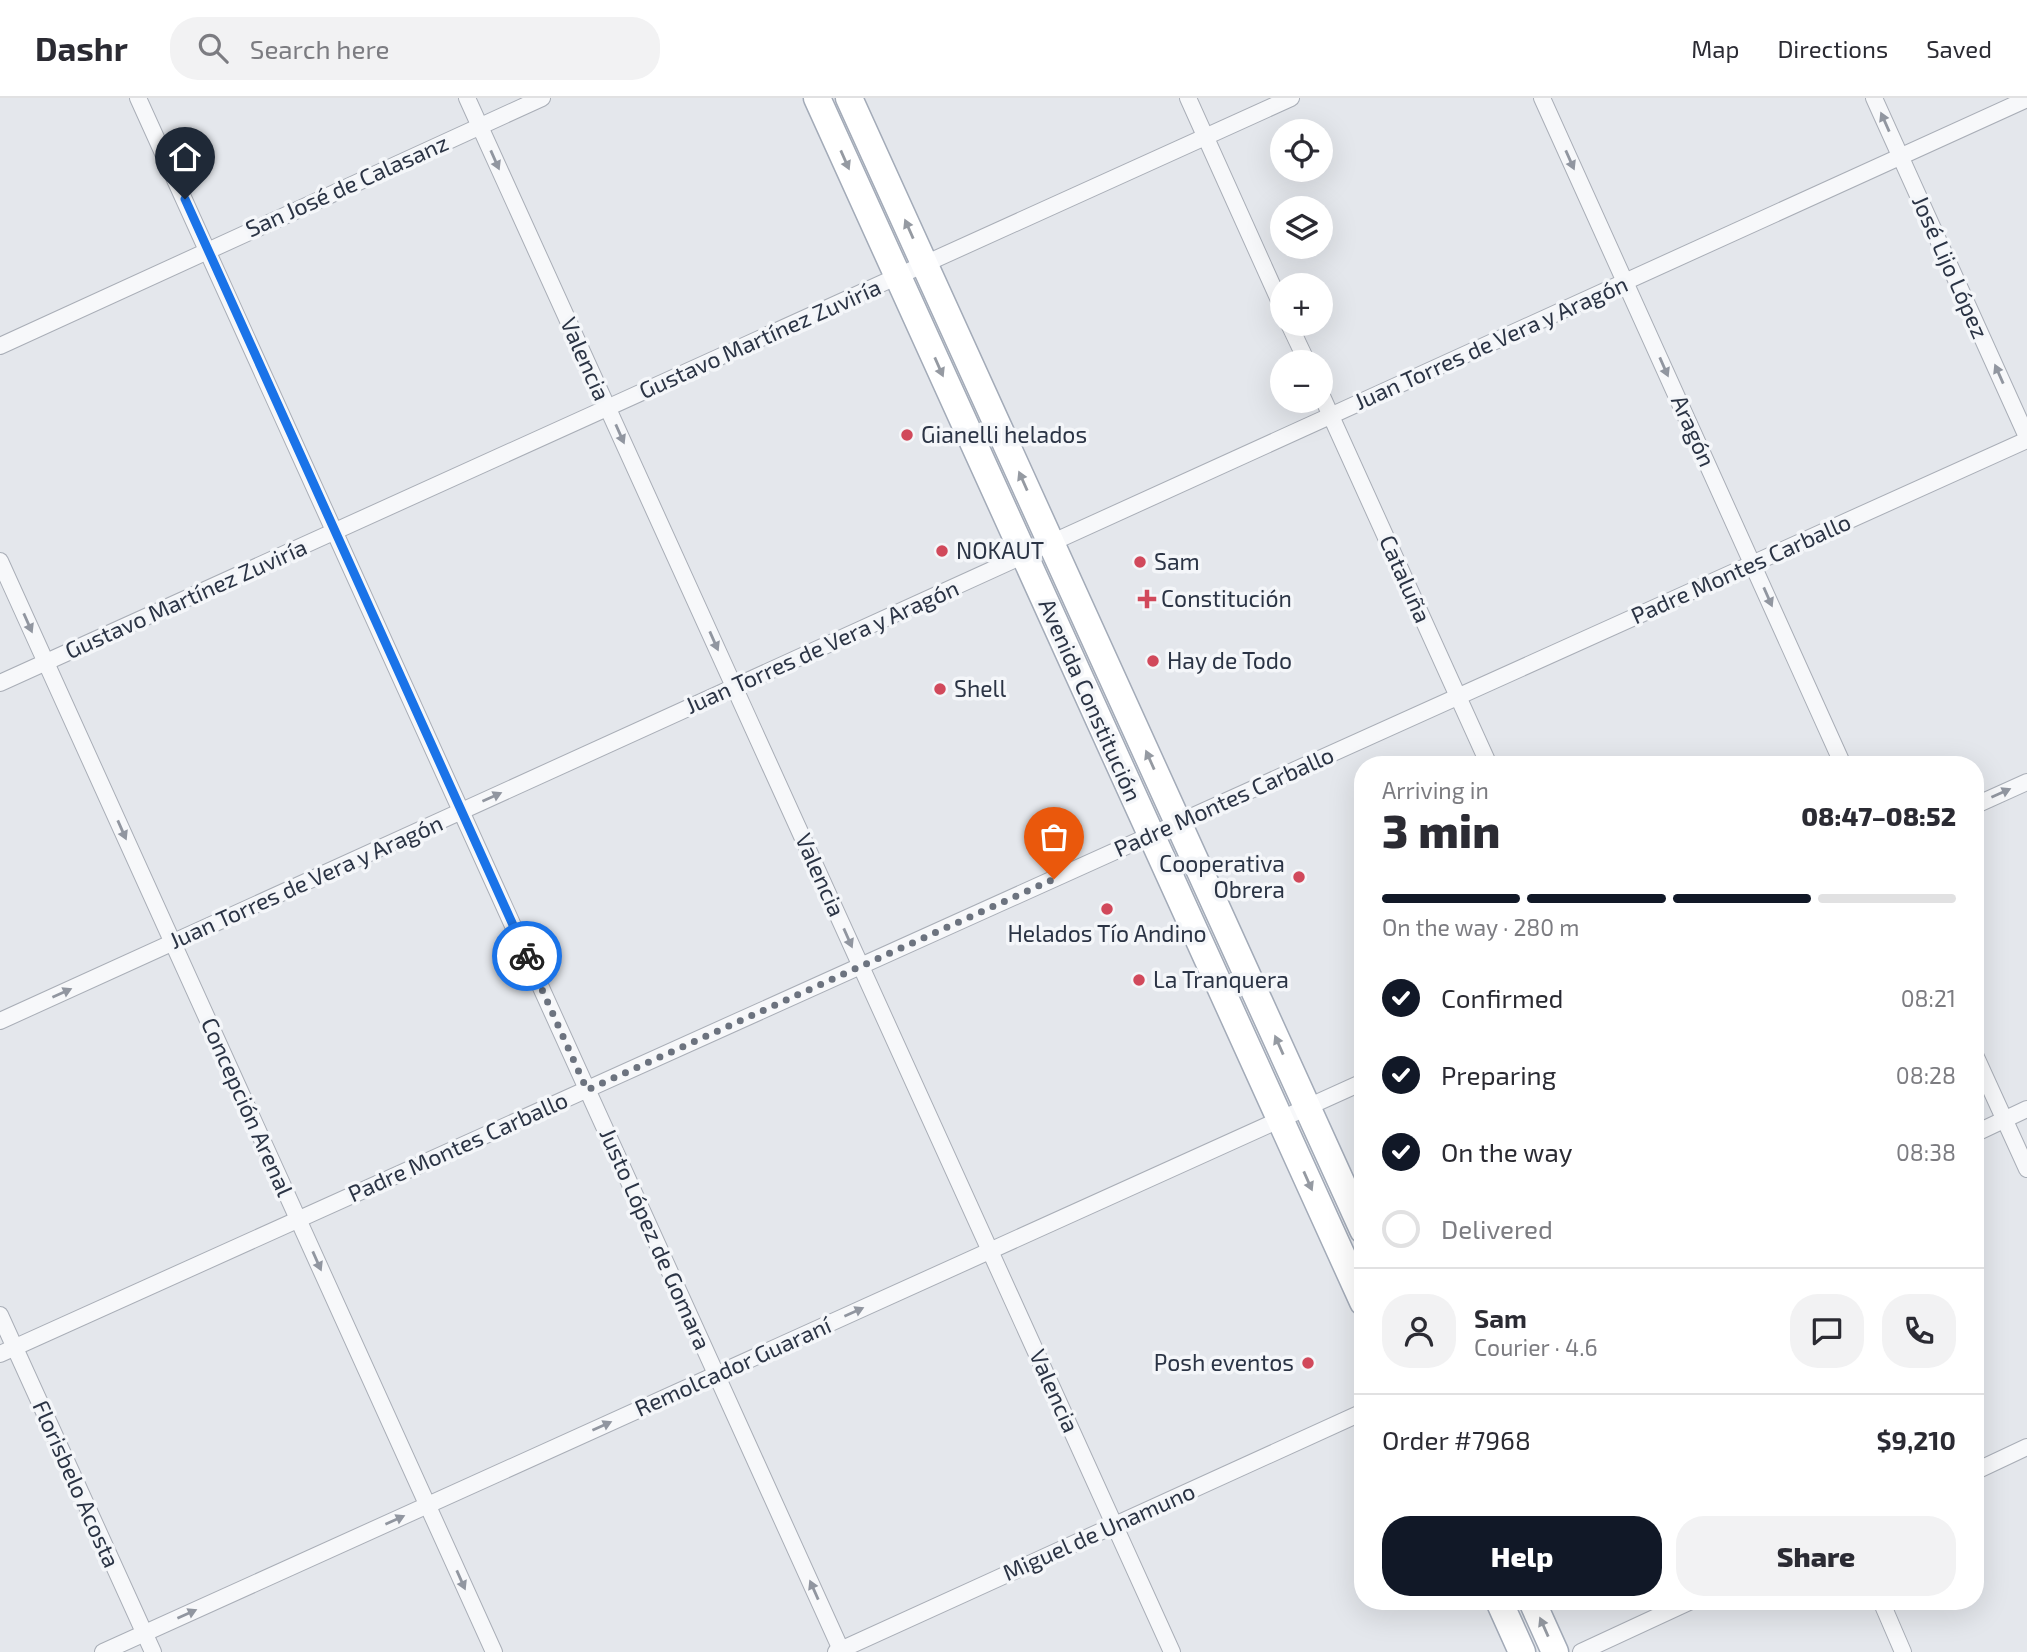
<!DOCTYPE html>
<meta charset="utf-8">
<style>
:root{--surface:#fff;--page:#f2f2f3;--text:#2b2b33;--muted:#7c7c81;--line:#e1e1e2;--accent:#111827}
body{margin:0;font-family:"Exo 2",sans-serif;background:var(--page);color:var(--text);height:100vh;display:flex;flex-direction:column;font-size:26px;white-space:nowrap}
*{box-sizing:border-box;margin:0}
p{font-size:23px;color:var(--muted)}
.icon{flex:none;width:38px;height:38px;fill:none;stroke:currentColor;stroke-width:2;stroke-linecap:round;stroke-linejoin:round}
.map{position:relative;flex:1;overflow:hidden}
.sheet{position:absolute;left:1354px;top:658px;width:630px;height:854px;display:flex;flex-direction:column;background:var(--surface);border-radius:28px;box-shadow:0 7px 28px #0002}
.sheet>*{flex:none}
.fabs{position:absolute;left:1270px;top:21px;display:grid;gap:14px}
.fabs a{display:grid;place-items:center;width:63px;height:63px;border-radius:50%;background:var(--surface);box-shadow:0 7px 28px #0002;font-size:35px}
.pin{position:absolute;display:grid;place-items:center;width:60px;height:60px;color:#fff;margin:-72px -30px;border-radius:50% 50% 50% 0;rotate:-45deg;box-shadow:0 0 7px #0007}
.pin .icon{rotate:45deg}
.courier{position:absolute;display:grid;place-items:center;width:70px;height:70px;margin:-35px;border:5px solid #1a73e8;border-radius:50%;background:#fff;color:#222;box-shadow:0 2px 9px #0007}
.summary em{font-style:normal;font-weight:800}
.summary div{display:flex;flex-direction:column-reverse}
.summary{display:flex;align-items:center;justify-content:space-between;height:119px;padding:0 28px}
h1{font-size:46px;font-weight:800;line-height:52px}
.bar{display:grid;grid-template-columns:repeat(4,1fr);gap:10px 7px;align-content:center;height:84px;padding:0 28px}
.bar i{height:9px;border-radius:5px;background:var(--line)}
.bar .selected{background:var(--accent)}
.bar p{grid-column:span 4}
.line{display:flex;align-items:center;gap:18px;padding:0 28px;border-top:2px solid var(--line)}
.line div{flex:1}
.round{display:grid;place-items:center;flex:none;width:74px;height:74px;border-radius:28px;background:var(--page)}
ol{padding:0 28px;list-style:none}
li{display:flex;align-items:center;gap:21px;height:77px}
li p{margin-inline-start:auto}
li .icon{padding:7px;border-radius:50%;background:var(--accent);color:#fff;stroke-width:4}
li:last-child{color:var(--muted)}
li i{width:38px;height:38px;border:4px solid var(--line);border-radius:50%}
.primary-button{display:flex;gap:14px;margin-top:auto;padding:14px 28px}
.primary-button a{flex:1;height:80px;border-radius:28px;background:var(--accent);color:#fff;font-size:28px;font-weight:800;line-height:80px;text-align:center}
.primary-button a+a{background:var(--page);color:var(--text)}
header{display:flex;align-items:center;gap:42px;box-sizing:border-box;height:98px;padding:0 35px;background:var(--surface);border-bottom:2px solid var(--line)}
header strong{font-size:33px}
nav{display:flex;gap:38px;margin-inline-start:auto;font-size:24px}
.search{width:490px;height:63px;background:var(--page);display:flex;align-items:center;gap:18px;box-sizing:border-box;padding:0 24px;border-radius:28px;color:var(--muted);font-size:26px}
.map>svg:first-child{display:block}
.lines{fill:none;stroke-linecap:round;stroke-linejoin:round}
.street-casing{stroke:#a9aeb7;stroke-width:18}
.primary-casing{stroke:#a3abb8;stroke-width:29}
.street{stroke:#f7f8fa;stroke-width:16}
.primary{stroke:#fff;stroke-width:26}
.oneway{fill:#9196a0}
.oneway2{fill:#959aa2}
.done{stroke:#6c737f;stroke-width:7;stroke-dasharray:0 12.6}
.route{stroke:#1a73e8;stroke-width:9}
.poi-dot{fill:#d1495b;stroke:#f4f6f9;stroke-width:2.5}
.labels{text-anchor:middle;stroke-width:7;stroke-linejoin:round;paint-order:stroke}
.street-label{font-size:23px;fill:#2b3445;stroke:#f4f6f9}
.poi-label{font-size:23px;fill:#2b3445;stroke:#f4f6f9;text-anchor:start}
</style>
<header>
<strong>Dashr</strong>
<div class="search"><svg class="icon" aria-label="search" viewBox="0 0 24 24"><circle cx="10" cy="10" r="6"/><path d="M15 15l6 6"/></svg>Search here</div>
<nav><a>Map</a><a>Directions</a><a>Saved</a></nav>
</header>
<div class="map">
<svg width="2027" height="1554" viewBox="0 0 2027 1554">
<rect width="100%" height="100%" fill="#e4e7ec"/>
<g class="lines">
<g class="street-casing">
<g id="street">
<polyline points="138,0 842,1554"/>
<polyline points="467,0 1172,1554"/>
<polyline points="1188,0 1283,211"/>
<polyline points="1542,0 1843,667"/>
<polyline points="1874,0 2027,339"/>
<polyline points="1289,226 1307,264"/>
<polyline points="0,248 542,0"/>
<polyline points="1321,296 1489,667"/>
<polyline points="0,463 494,1554"/>
<polyline points="0,585 1291,0"/>
<polyline points="1976,707 2027,684"/>
<polyline points="0,923 2027,1"/>
<polyline points="1976,959 2027,1071"/>
<polyline points="1976,1035 2027,1011"/>
<polyline points="0,1217 153,1554"/>
<polyline points="0,1256 2027,342"/>
<polyline points="1976,1373 2027,1349"/>
<polyline points="1881,1503 1903,1554"/>
<polyline points="103,1554 1363,984"/>
<polyline points="836,1554 1363,1314"/>
<polyline points="1581,1554 1691,1503"/>
</g>
</g>
<g class="primary-casing">
<g id="primary">
<polyline points="817,0 1363,1204"/>
<polyline points="849,0 1363,1132"/>
<polyline points="1499,1503 1522,1554"/>
<polyline points="1532,1503 1555,1554"/>
</g>
</g>
<use href="#street" class="street"/>
<use href="#primary" class="primary"/>
</g>
<defs><path id="oneway-solid" d="M-6-.8H1V-3.2L6.5 0L1 3.2V.8H-6Z" transform="scale(1.75)"/></defs>
<g class="oneway">
<use href="#oneway-solid" transform="translate(1885 24) rotate(-114)"/>
<use href="#oneway-solid" transform="translate(495 62) rotate(66)"/>
<use href="#oneway-solid" transform="translate(1570 62) rotate(66)"/>
<use href="#oneway-solid" transform="translate(1664 269) rotate(66)"/>
<use href="#oneway-solid" transform="translate(1999 276) rotate(-114)"/>
<use href="#oneway-solid" transform="translate(620 336) rotate(66)"/>
<use href="#oneway-solid" transform="translate(1768 499) rotate(66)"/>
<use href="#oneway-solid" transform="translate(28 525) rotate(66)"/>
<use href="#oneway-solid" transform="translate(714 543) rotate(66)"/>
<use href="#oneway-solid" transform="translate(2001 695) rotate(-24)"/>
<use href="#oneway-solid" transform="translate(492 699) rotate(-24)"/>
<use href="#oneway-solid" transform="translate(122 732) rotate(66)"/>
<use href="#oneway-solid" transform="translate(848 840) rotate(66)"/>
<use href="#oneway-solid" transform="translate(62 895) rotate(-24)"/>
<use href="#oneway-solid" transform="translate(317 1163) rotate(66)"/>
<use href="#oneway-solid" transform="translate(854 1214) rotate(-24)"/>
<use href="#oneway-solid" transform="translate(602 1328) rotate(-24)"/>
<use href="#oneway-solid" transform="translate(395 1422) rotate(-24)"/>
<use href="#oneway-solid" transform="translate(461 1482) rotate(66)"/>
<use href="#oneway-solid" transform="translate(814 1492) rotate(-114)"/>
<use href="#oneway-solid" transform="translate(187 1516) rotate(-24)"/>
</g>
<g class="oneway2">
<use href="#oneway-solid" transform="translate(845 62) rotate(66)"/>
<use href="#oneway-solid" transform="translate(909 131) rotate(-114)"/>
<use href="#oneway-solid" transform="translate(939 269) rotate(66)"/>
<use href="#oneway-solid" transform="translate(1023 383) rotate(-114)"/>
<use href="#oneway-solid" transform="translate(1150 662) rotate(-114)"/>
<use href="#oneway-solid" transform="translate(1279 947) rotate(-114)"/>
<use href="#oneway-solid" transform="translate(1308 1083) rotate(66)"/>
<use href="#oneway-solid" transform="translate(1544 1529) rotate(-114)"/>
</g>
<g class="lines">
<polyline class="done" points="527,858 587,992 1054,781"/>
<polyline class="route" points="185,101 527,858"/>
</g>
<g class="poi-dot">
<circle cx="907" cy="337" r="7"/>
<circle cx="942" cy="453" r="7"/>
<circle cx="1140" cy="464" r="7"/>
<path d="M1143.5 490.5h7v7h7v7h-7v7h-7v-7h-7v-7h7z"/>
<circle cx="1153" cy="563" r="7"/>
<circle cx="940" cy="591" r="7"/>
<circle cx="1299" cy="779" r="7"/>
<circle cx="1107" cy="811" r="7"/>
<circle cx="1139" cy="882" r="7"/>
<circle cx="1308" cy="1265" r="7"/>
</g>
<g class="labels">
<g class="street-label">
<text transform="translate(347 88) rotate(-24)" y="8">San José de Calasanz</text>
<text transform="translate(1950 169) rotate(66)" y="8">José Lijo López</text>
<text transform="translate(760 241) rotate(-24)" y="8">Gustavo Martínez Zuviría</text>
<text transform="translate(1491 245) rotate(-24)" y="8">Juan Torres de Vera y Aragón</text>
<text transform="translate(585 261) rotate(66)" y="8">Valencia</text>
<text transform="translate(1693 333) rotate(66)" y="8">Aragón</text>
<text transform="translate(1741 471) rotate(-24)" y="8">Padre Montes Carballo</text>
<text transform="translate(1405 481) rotate(66)" y="8">Cataluña</text>
<text transform="translate(186 501) rotate(-24)" y="8">Gustavo Martínez Zuviría</text>
<text transform="translate(822 549) rotate(-24)" y="8">Juan Torres de Vera y Aragón</text>
<text transform="translate(1090 602) rotate(66)" y="8">Avenida Constitución</text>
<text transform="translate(1224 704) rotate(-24)" y="8">Padre Montes Carballo</text>
<text transform="translate(820 777) rotate(66)" y="8">Valencia</text>
<text transform="translate(306 784) rotate(-24)" y="8">Juan Torres de Vera y Aragón</text>
<text transform="translate(247 1009) rotate(66)" y="8">Concepción Arenal</text>
<text transform="translate(458 1049) rotate(-24)" y="8">Padre Montes Carballo</text>
<text transform="translate(655 1141) rotate(66)" y="8">Justo López de Gomara</text>
<text transform="translate(733 1269) rotate(-24)" y="8">Remolcador Guaraní</text>
<text transform="translate(1054 1293) rotate(66)" y="8">Valencia</text>
<text transform="translate(76 1386) rotate(66)" y="8">Florisbelo Acosta</text>
<text transform="translate(1099 1434) rotate(-24)" y="8">Miguel de Unamuno</text>
</g>
<g class="poi-label">
<text x="921" y="345">Gianelli helados</text>
<text x="956" y="461">NOKAUT</text>
<text x="1154" y="472">Sam</text>
<text x="1161" y="509">Constitución</text>
<text x="1167" y="571">Hay de Todo</text>
<text x="954" y="599">Shell</text>
<text x="1285" y="774" text-anchor="end">Cooperativa<tspan x="1285" dy="26">Obrera</tspan></text>
<text x="1107" y="844" text-anchor="middle">Helados Tío Andino</text>
<text x="1153" y="890">La Tranquera</text>
<text x="1294" y="1273" text-anchor="end">Posh eventos</text>
</g>
</g>
</svg>
<div class="fabs">
<a><svg class="icon" aria-label="locate" viewBox="0 0 24 24"><circle cx="12" cy="12" r="6"/><path d="M12 2v4M12 18v4M2 12h4M18 12h4"/></svg></a>
<a><svg class="icon" aria-label="layers" viewBox="0 0 24 24"><path d="M12 4l9 5-9 5-9-5zM3 14l9 5 9-5"/></svg></a>
<a>+</a>
<a>−</a>
</div>
<div class="pin" style="left:1054px;top:781px;background:#ea580c"><svg class="icon" aria-label="bag" viewBox="0 0 24 24"><path d="M5 8h14l-1 12H6zM9 8a3 3 0 0 1 6 0"/></svg></div>
<div class="pin" style="left:185px;top:101px;background:#1f2937"><svg class="icon" aria-label="home" viewBox="0 0 24 24"><path d="M3 11l9-7 9 7M6 9v11h12V9"/></svg></div>
<div class="courier" style="left:527px;top:858px"><svg class="icon" aria-label="bike" viewBox="0 0 24 24"><circle cx="6" cy="16" r="4"/><circle cx="18" cy="16" r="4"/><path d="M6 16l4-8h5l3 8M10 8l3 8H6M13 5h3"/></svg></div>
<section class="sheet">
<div class="summary"><div><h1>3 min</h1><p>Arriving in</p></div><em>08:47–08:52</em></div>
<div class="bar"><i class="selected"></i><i class="selected"></i><i class="selected"></i><i></i><p>On the way · 280 m</p></div>
<ol>
<li><svg class="icon" aria-label="check" viewBox="0 0 24 24"><path d="M5 12l5 5 9-10"/></svg>Confirmed<p>08:21</p></li>
<li><svg class="icon" aria-label="check" viewBox="0 0 24 24"><path d="M5 12l5 5 9-10"/></svg>Preparing<p>08:28</p></li>
<li><svg class="icon" aria-label="check" viewBox="0 0 24 24"><path d="M5 12l5 5 9-10"/></svg>On the way<p>08:38</p></li>
<li><i></i>Delivered</li>
</ol>
<div class="line" style="height:126px"><a class="round"><svg class="icon" aria-label="person" viewBox="0 0 24 24"><circle cx="12" cy="8" r="4"/><path d="M4 21q1-7 8-7t8 7"/></svg></a><div><b>Sam</b><p>Courier · 4.6</p></div><a class="round"><svg class="icon" aria-label="chat" viewBox="0 0 24 24"><path d="M4 5h16v11H9l-5 4z"/></svg></a><a class="round"><svg class="icon" aria-label="phone" viewBox="0 0 24 24"><path d="M5 4h4l2 5-3 2q2 4 5 5l2-3 5 2v4C11 20 4 13 5 4z"/></svg></a></div>
<div class="line" style="height:91px"><div>Order #7968</div><b>$9,210</b></div>
<div class="primary-button"><a>Help</a><a>Share</a></div>
</section>
</div>
